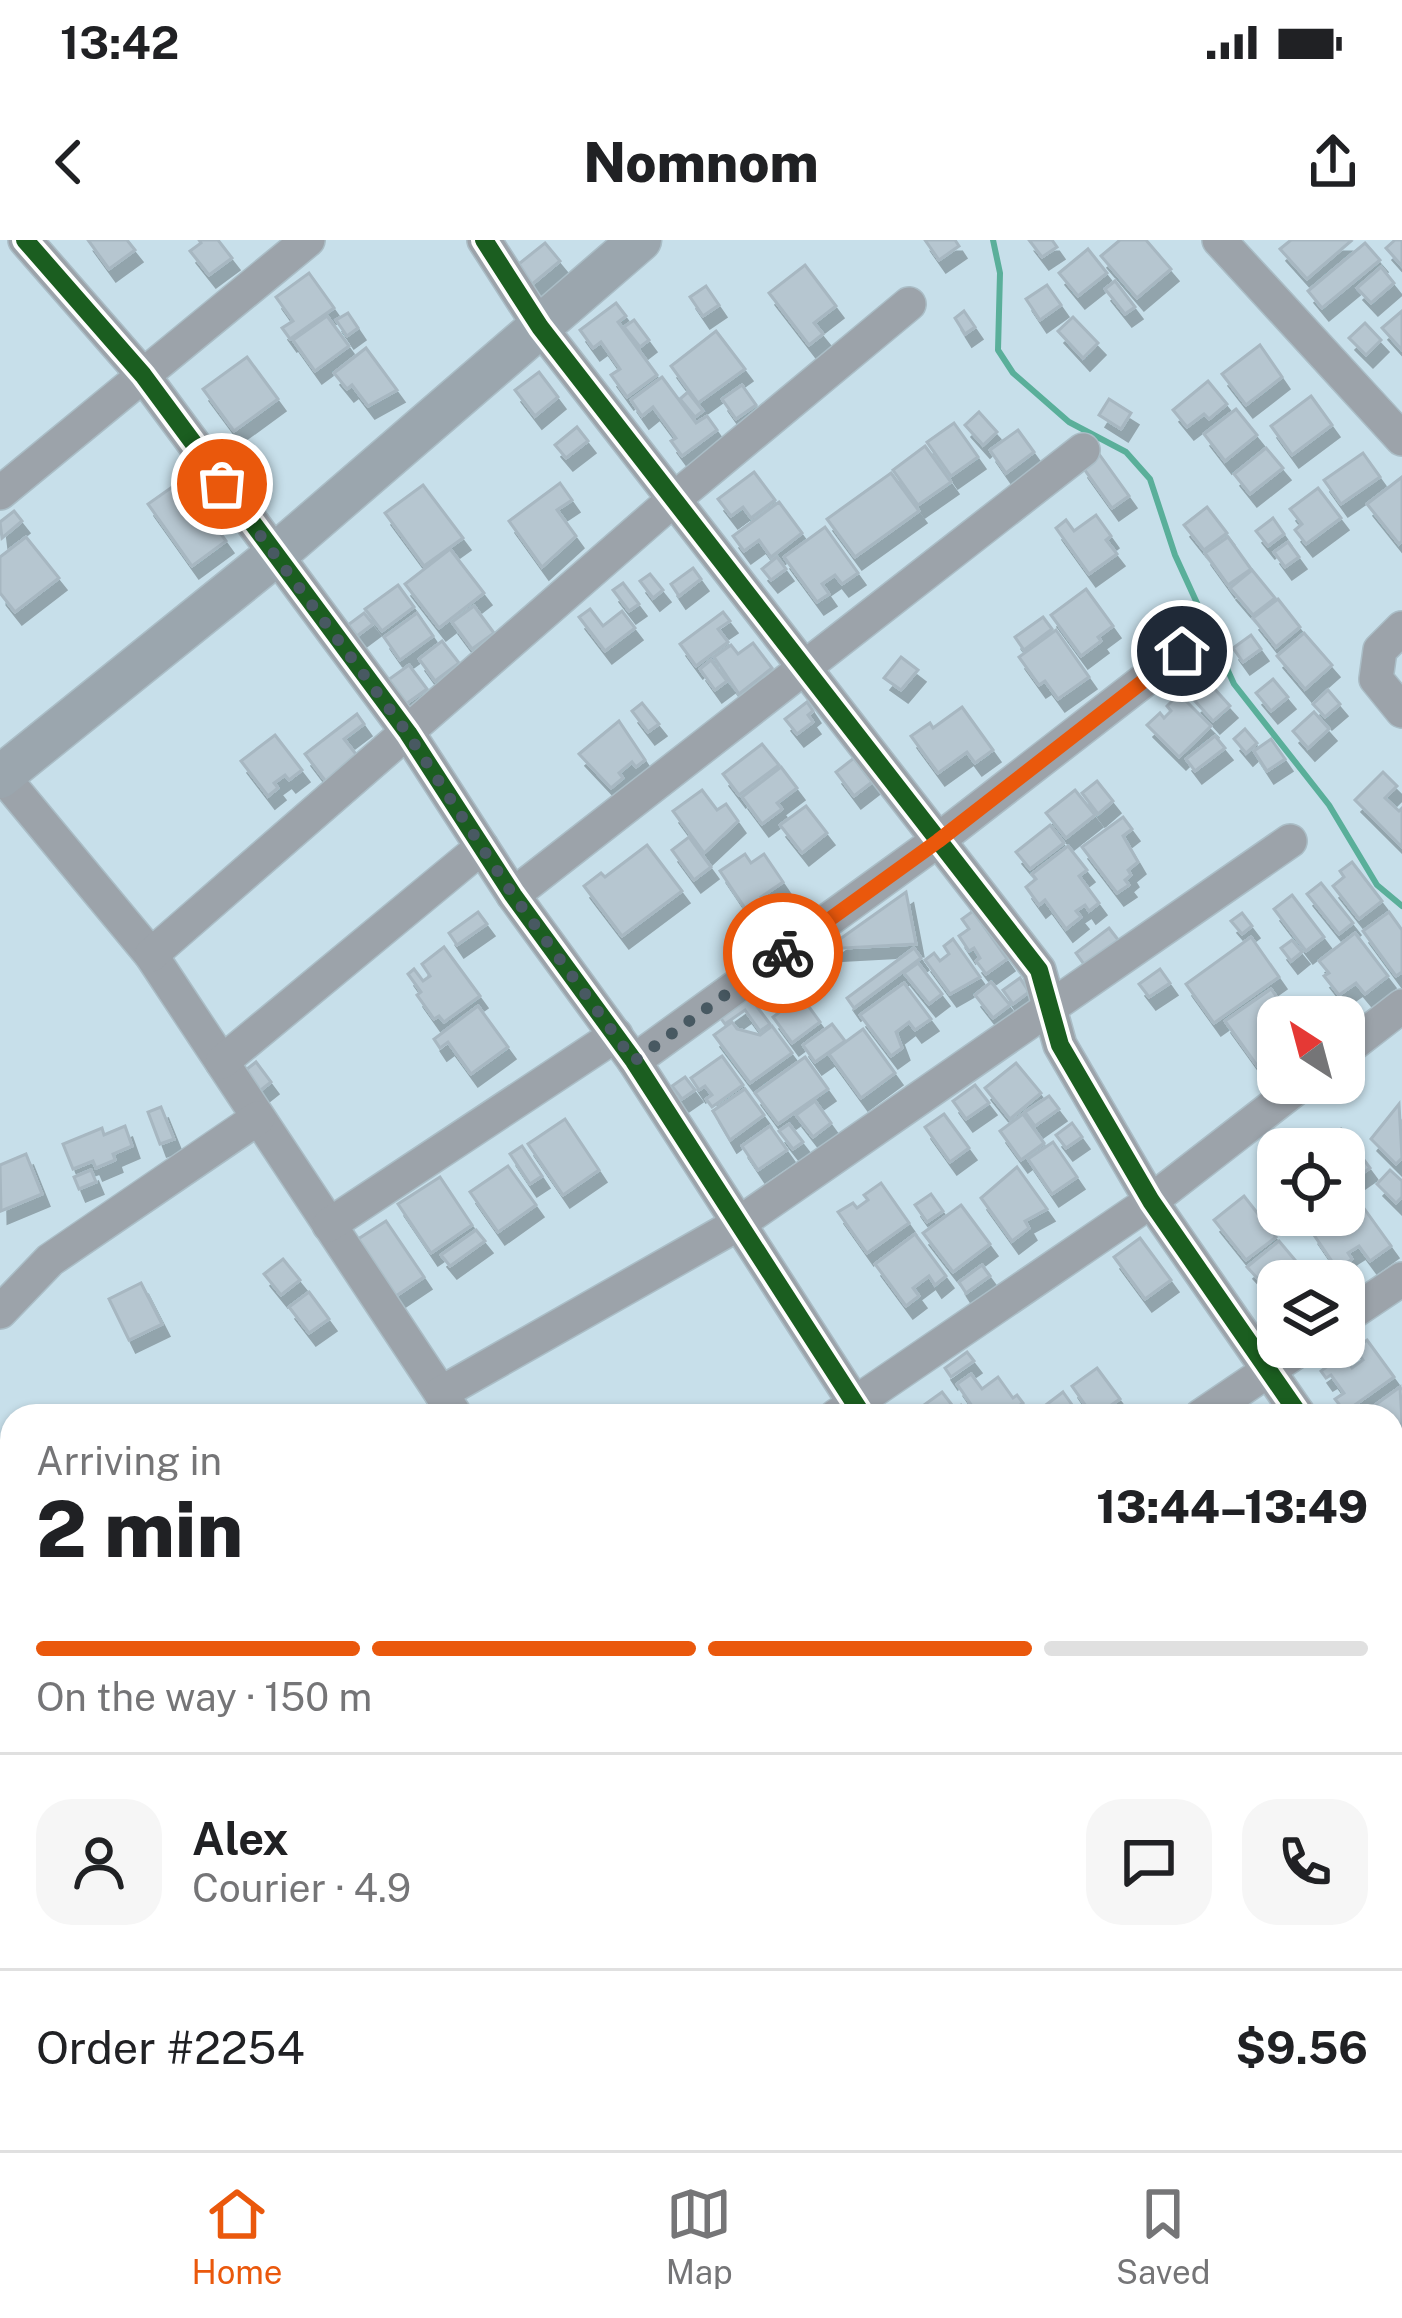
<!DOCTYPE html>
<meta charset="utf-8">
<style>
:root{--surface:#fff;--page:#f6f6f6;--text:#202124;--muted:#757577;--line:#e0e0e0;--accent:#ea580c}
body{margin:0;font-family:"Public Sans",sans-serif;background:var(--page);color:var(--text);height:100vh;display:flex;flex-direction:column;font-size:45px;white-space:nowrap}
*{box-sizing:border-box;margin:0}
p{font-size:39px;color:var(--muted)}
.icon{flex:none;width:66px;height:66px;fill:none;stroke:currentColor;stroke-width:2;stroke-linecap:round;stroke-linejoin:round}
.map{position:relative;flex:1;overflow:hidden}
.panel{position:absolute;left:0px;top:1164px;width:1404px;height:747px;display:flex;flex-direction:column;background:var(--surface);border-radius:36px 36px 0 0;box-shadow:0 3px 9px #0004}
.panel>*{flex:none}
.needle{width:78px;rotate:324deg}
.fabs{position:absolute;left:1257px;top:756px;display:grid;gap:24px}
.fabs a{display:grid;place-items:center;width:108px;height:108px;border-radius:24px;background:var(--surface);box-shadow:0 3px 9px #0004;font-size:60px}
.pin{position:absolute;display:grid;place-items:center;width:102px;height:102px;color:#fff;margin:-51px;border:6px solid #fff;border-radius:50%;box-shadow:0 3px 12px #0007}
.courier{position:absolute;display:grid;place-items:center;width:120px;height:120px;margin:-60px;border:9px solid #ea580c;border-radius:50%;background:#fff;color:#222;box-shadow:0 3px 15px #0007}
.overview em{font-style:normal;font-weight:800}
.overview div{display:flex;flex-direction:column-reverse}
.overview{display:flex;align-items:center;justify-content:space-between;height:204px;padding:0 36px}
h1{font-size:78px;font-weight:800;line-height:90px}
.bar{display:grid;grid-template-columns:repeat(4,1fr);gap:18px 12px;align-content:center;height:144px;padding:0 36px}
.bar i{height:15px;border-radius:9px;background:var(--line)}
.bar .current{background:var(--accent)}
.bar p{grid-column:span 4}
.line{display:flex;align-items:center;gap:30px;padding:0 36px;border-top:3px solid var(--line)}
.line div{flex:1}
.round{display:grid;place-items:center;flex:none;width:126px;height:126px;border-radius:36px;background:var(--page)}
.status{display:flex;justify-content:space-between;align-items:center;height:84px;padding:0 60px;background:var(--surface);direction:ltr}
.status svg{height:33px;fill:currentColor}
header{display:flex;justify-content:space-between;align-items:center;height:156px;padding:0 36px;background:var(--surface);font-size:54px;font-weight:800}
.menu{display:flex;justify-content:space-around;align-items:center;height:168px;border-top:3px solid var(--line);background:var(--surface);font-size:33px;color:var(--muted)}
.menu a{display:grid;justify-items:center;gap:6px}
.menu .current{color:var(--accent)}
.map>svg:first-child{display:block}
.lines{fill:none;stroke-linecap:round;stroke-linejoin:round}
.stream{stroke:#5aaf9a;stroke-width:6}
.building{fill:#b6c6d0;stroke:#a7b7c1;stroke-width:3;filter:url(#shadow)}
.minor-casing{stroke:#aabdc6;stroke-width:36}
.major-casing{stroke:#aabdc6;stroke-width:45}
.minor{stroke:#9ca3aa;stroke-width:33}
.major{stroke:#9ba6ae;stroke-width:42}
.cycleway-casing{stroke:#fefefe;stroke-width:26}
.cycleway{stroke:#1b5e20;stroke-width:18}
.done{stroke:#485962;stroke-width:12;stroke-dasharray:0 21.6}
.route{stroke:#ea580c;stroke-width:15}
</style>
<div class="status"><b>13:42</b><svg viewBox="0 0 49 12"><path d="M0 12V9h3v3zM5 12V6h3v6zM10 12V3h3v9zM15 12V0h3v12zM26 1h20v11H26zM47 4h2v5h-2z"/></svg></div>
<header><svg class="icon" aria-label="back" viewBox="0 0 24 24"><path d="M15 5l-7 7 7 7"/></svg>Nomnom<svg class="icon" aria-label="share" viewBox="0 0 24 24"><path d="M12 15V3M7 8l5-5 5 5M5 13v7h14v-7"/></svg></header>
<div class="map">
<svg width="1402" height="1910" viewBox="0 0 1402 1910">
<defs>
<filter id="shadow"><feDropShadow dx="7" dy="12" stdDeviation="0" flood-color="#0004"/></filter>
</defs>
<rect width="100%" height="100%" fill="#c7dfea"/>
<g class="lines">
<polyline class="stream" points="993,0 1000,33 998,110 1013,133 1069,182 1126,212 1150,239 1175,315 1234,444 1329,565 1377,645 1402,666"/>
</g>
<g class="building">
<polygon points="88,0 127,0 135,10 109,29"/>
<polygon points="199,0 218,0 232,18 209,35 190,11 201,3"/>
<polygon points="925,0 955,0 959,6 939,20"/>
<polygon points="1029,0 1052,0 1057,7 1042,17"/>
<polygon points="1120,0 1146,0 1171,29 1137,58 1101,16"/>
<polygon points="1291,0 1349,0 1351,1 1307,39 1280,9"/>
<polygon points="1395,0 1402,0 1402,26 1386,8"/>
<polygon points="545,3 560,21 530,46 515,27"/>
<polygon points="1365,3 1380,20 1322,68 1308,51"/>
<polygon points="1088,9 1107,33 1078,56 1059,33"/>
<polygon points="805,25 836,66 814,83 823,94 809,105 769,53"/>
<polygon points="1381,27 1394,43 1371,63 1357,48"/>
<polygon points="309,33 334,68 290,99 282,88 293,81 276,57"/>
<polygon points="1115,41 1135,67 1125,74 1105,49"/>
<polygon points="1047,45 1061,65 1040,80 1026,59"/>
<polygon points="706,46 719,65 703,76 690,57"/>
<polygon points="616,63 626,76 618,82 657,135 627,157 611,135 620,129 601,102 593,108 580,90"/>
<polygon points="964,71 975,87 965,94 955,78"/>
<polygon points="1402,71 1402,110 1382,88"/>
<polygon points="348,73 358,88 347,96 336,80"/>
<polygon points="327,76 349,106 315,131 293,100"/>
<polygon points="1073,77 1098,103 1083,118 1058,91"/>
<polygon points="634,80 649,100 640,107 624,87"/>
<polygon points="1365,83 1381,100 1366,115 1349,98"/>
<polygon points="716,91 745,129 698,163 671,126"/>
<polygon points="1260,105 1282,137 1246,165 1222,134"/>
<polygon points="366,108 397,150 368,166 352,145 347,149 334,133"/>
<polygon points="247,117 278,159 234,191 203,149"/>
<polygon points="539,132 558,157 535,176 515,150"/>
<polygon points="662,137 696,183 707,176 717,190 682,216 671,201 676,198 653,167 642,176 631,160"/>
<polygon points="1208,141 1227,164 1209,179 1204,174 1187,187 1173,170"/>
<polygon points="742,145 756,165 736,179 722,159"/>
<polygon points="688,152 703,171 695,177 680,159"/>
<polygon points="1311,156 1332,185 1292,215 1271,186"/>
<polygon points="1109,159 1131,173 1121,189 1099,175"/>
<polygon points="1236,169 1257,195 1225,221 1204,194"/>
<polygon points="979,172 997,192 983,205 965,185"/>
<polygon points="954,183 978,217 951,236 927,202"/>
<polygon points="577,187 588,201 566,218 555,205"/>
<polygon points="1018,190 1034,212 1006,233 990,210"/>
<polygon points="925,206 951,242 918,265 893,230"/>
<polygon points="1266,208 1283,228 1250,254 1234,234"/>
<polygon points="1363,213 1380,237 1341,264 1324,240"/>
<polygon points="1099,214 1129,256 1112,268 1082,226"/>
<polygon points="754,232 775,260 751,278 743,267 731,276 718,259"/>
<polygon points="891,233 919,271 855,317 827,279"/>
<polygon points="1402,237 1402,301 1399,304 1367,264"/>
<polygon points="182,240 226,301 192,326 148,264"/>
<polygon points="560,243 572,260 557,270 576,296 542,327 509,281"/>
<polygon points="423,245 463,298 424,326 385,273"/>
<polygon points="1318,248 1341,278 1306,304 1295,290 1302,284 1290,269"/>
<polygon points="779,262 802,293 771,317 759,300 744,311 733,296"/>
<polygon points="1207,267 1227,293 1204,310 1184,285"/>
<polygon points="14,271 22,281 2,298 0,282"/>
<polygon points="1096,275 1111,296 1106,300 1117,314 1089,334 1056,288 1066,280 1074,291"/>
<polygon points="1273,278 1284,294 1268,306 1256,291"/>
<polygon points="825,287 858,333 842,344 835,335 822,344 829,354 817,362 784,317"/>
<polygon points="26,297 59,338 15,372 0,353 0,317"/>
<polygon points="1228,297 1251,329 1228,345 1205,313"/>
<polygon points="1288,302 1299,317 1285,327 1274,312"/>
<polygon points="450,309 484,353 439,388 405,344"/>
<polygon points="777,317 786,329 771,340 762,329"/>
<polygon points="693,328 701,339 679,356 671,344"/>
<polygon points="1252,330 1275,358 1253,375 1230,348"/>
<polygon points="650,334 663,350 653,358 640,341"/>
<polygon points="623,343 639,364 629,371 613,350"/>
<polygon points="398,345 414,367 382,391 365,369"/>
<polygon points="1086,349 1113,386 1098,397 1101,401 1081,416 1051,375"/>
<polygon points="1278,359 1300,387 1276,407 1253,378"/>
<polygon points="474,366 494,393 472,409 452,382"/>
<polygon points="590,369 603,386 622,371 635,388 605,411 579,377"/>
<polygon points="723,372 730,381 718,389 728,402 696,426 680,404"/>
<polygon points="364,373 373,384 357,396 348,385"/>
<polygon points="417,373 433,396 400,420 384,397"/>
<polygon points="1043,377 1052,389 1024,410 1015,397"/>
<polygon points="1056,390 1089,437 1058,459 1045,441 1039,445 1019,417"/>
<polygon points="1304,393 1332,425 1305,449 1277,416"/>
<polygon points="1251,395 1261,409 1243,422 1233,408"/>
<polygon points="442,401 459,423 435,441 419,419"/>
<polygon points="753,403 772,428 739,454 714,417 731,405 738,414"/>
<polygon points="901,417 918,430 901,450 884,438"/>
<polygon points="711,420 727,441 715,450 700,429"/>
<polygon points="409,425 427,449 406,464 388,440"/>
<polygon points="1273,439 1288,457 1271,471 1256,453"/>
<polygon points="1212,446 1230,466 1213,481 1195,461"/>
<polygon points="1328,450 1340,464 1325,477 1313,464"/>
<polygon points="1179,454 1211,486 1179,517 1147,485 1160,473 1164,478 1171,471 1167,466"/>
<polygon points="807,462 813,471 808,475 813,482 797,494 785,479"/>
<polygon points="642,463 659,484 648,492 632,471"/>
<polygon points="962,467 993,510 975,523 967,512 938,533 911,496 930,483 933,488"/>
<polygon points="1314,472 1329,489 1308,508 1293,491"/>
<polygon points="357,474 364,484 344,499 359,518 327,543 305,514"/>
<polygon points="619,481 645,520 636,527 632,522 619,533 623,538 611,548 579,514"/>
<polygon points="1245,489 1257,503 1246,513 1234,499"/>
<polygon points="275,495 302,530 289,540 285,535 274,543 278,548 268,556 241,521"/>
<polygon points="1215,496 1225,508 1195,531 1186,519"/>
<polygon points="1271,499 1285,519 1267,531 1254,511"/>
<polygon points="762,504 779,525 739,555 723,534"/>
<polygon points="854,518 872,542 854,556 836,532"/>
<polygon points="781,527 797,548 777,563 782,569 762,584 742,557"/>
<polygon points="1383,532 1397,546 1385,558 1399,571 1402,568 1402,607 1355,560"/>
<polygon points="1097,541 1113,561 1098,574 1082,553"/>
<polygon points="702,550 717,570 726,564 738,581 704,613 673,571"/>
<polygon points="1075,550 1095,575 1066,598 1046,573"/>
<polygon points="806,566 827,593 802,613 780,585"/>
<polygon points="1123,577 1132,589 1123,596 1138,622 1128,630 1131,635 1125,640 1129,645 1117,653 1082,607"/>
<polygon points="1050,585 1064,603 1030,629 1016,612"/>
<polygon points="689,597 711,627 694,640 672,610"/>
<polygon points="647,605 682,651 622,696 584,646 601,633 605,637"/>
<polygon points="1068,606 1087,630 1079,636 1099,663 1089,671 1085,665 1076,671 1081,677 1066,689 1045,660 1039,665 1026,647 1036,639 1032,634"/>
<polygon points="745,614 751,623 764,614 783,642 761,657 764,662 755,668 752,664 745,668 720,631"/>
<polygon points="1352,622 1382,661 1359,679 1333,646 1344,637 1340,631"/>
<polygon points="1321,643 1353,683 1339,694 1307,654"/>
<polygon points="906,652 916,704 826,709"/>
<polygon points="1292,655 1324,697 1306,711 1274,669"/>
<polygon points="973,671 1007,719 986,734 976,721 980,718 974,708 969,711 959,696 969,689 962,679"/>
<polygon points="478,672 487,684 457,705 449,693"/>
<polygon points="1389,672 1402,690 1402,732 1396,736 1363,691"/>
<polygon points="1242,673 1252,686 1242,694 1231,681"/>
<polygon points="1109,688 1119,701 1086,727 1076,713"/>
<polygon points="1355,693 1388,736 1365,754 1356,743 1339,755 1324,736 1329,733 1319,721"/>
<polygon points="1251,697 1279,737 1214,783 1186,744"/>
<polygon points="953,699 980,737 950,754 925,720 934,713 940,721 949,714 944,706"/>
<polygon points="1292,700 1302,712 1291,721 1281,708"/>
<polygon points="444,707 480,756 444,782 439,776 434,779 417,755 421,752 408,734 414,729 423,741 430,736 422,724"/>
<polygon points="914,708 921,718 854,768 847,758"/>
<polygon points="918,723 942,754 929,764 904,733"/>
<polygon points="1160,729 1170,743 1149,757 1139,744"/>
<polygon points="1020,738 1029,752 1013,764 1003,750"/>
<polygon points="991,742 1010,765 993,778 975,755"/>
<polygon points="904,743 931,779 915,790 909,782 896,792 902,808 891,816 860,775"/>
<polygon points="1271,749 1291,777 1278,777 1278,820 1261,831 1225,781"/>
<polygon points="749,756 770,784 760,791 745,770 725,784 720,777"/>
<polygon points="801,756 820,782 792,803 773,777"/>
<polygon points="478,766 508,807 471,834 448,802 440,808 434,799"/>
<polygon points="732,782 737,789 760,795 772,786 792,813 750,843 714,795"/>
<polygon points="832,784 845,801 815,822 803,805"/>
<polygon points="863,789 895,833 861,858 829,814"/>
<polygon points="722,816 743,845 712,867 706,859 712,855 705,846 699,850 691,838"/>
<polygon points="805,817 828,849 778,884 755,853"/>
<polygon points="256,822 271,842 257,853 242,833"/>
<polygon points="1016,823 1041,853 1010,879 985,848"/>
<polygon points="685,837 695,850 682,859 672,846"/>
<polygon points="975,845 989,863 966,879 953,861"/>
<polygon points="745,849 764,875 730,900 713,871"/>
<polygon points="1049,856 1059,869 1035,886 1025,872"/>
<polygon points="815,861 831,883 813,897 796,875"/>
<polygon points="1399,864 1402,918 1396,924 1371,899"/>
<polygon points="161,867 174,899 160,904 148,872"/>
<polygon points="944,874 969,908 950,922 925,887"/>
<polygon points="1023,874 1044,903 1021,920 1000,891"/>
<polygon points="565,879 599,930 563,955 528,904"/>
<polygon points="1072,883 1082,897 1066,908 1056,895"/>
<polygon points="789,884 803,902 793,909 779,891"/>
<polygon points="125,886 132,906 113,914 115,920 96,928 93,921 73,929 63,904 102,888 104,895"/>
<polygon points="770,886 787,910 758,930 742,906"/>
<polygon points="1341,889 1370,928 1344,946 1344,909 1321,909 1328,904 1325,900"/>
<polygon points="1053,902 1077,937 1052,954 1028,919"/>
<polygon points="522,906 542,936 530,944 510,914"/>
<polygon points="26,914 42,954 1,971 0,925"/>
<polygon points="1278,920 1278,968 1262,945 1274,936 1268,928"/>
<polygon points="508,926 536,965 498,992 470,952"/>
<polygon points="1017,927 1047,969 1025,981 1029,988 1012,1001 981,958"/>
<polygon points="91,930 96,942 79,949 74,937"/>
<polygon points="1390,930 1402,941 1402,957 1396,963 1377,944"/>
<polygon points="440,937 472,985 431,1013 398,964"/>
<polygon points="881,943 909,983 867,1013 838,972 853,963 857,968 868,960 864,955"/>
<polygon points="931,954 943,971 927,982 915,965"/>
<polygon points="1244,956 1276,997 1246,1020 1214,980"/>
<polygon points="1358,960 1391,1006 1370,1021 1359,1006 1348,1013 1352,1019 1338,1030 1312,992 1336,975 1344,975 1344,969"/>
<polygon points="961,965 990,1004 953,1032 923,993"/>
<polygon points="386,981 424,1037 393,1058 355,1001"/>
<polygon points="476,990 485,1001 450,1026 441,1015"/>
<polygon points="915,994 946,1036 935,1045 929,1036 913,1048 919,1056 906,1066 875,1024"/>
<polygon points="1140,998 1171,1040 1145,1059 1114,1017"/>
<polygon points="1279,1001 1311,1039 1278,1041 1278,1064 1266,1050 1271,1045 1263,1035 1258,1039 1247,1027"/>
<polygon points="283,1019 300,1040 281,1055 264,1034"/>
<polygon points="982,1025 990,1036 966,1053 959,1042"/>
<polygon points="141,1043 162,1084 129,1100 109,1059"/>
<polygon points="309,1052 329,1079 309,1093 289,1067"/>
<polygon points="1367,1100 1394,1137 1345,1172 1335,1159 1344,1153 1331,1135 1326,1138 1321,1131 1343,1115 1352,1128 1363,1120 1355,1109"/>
<polygon points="967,1112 974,1121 951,1137 945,1128"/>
<polygon points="1097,1128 1120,1159 1101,1172 1104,1176 1093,1176 1072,1146"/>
<polygon points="971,1134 982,1149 998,1137 1013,1158 1017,1155 1023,1163 1005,1176 979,1176 957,1144"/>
<polygon points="1400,1147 1402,1183 1392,1190 1392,1176 1360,1176"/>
<polygon points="942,1152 955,1169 961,1165 969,1176 925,1176 920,1168"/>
<polygon points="1063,1152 1080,1176 1041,1176 1038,1171"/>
<polygon points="1392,1362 1402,1376 1402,1412 1393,1418"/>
<polygon points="12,1373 12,1410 0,1394 0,1382"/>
<polygon points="1402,1494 1402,1544 1393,1550 1392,1501"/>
<polygon points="194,1899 235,1899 243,1910 202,1910"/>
<polygon points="461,1899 481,1899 489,1910 464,1910 458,1901"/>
<polygon points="554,1899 585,1899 593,1910 557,1910 551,1902"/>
<polygon points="1058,1899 1102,1899 1087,1910 1066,1910"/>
<polygon points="1153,1899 1187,1899 1172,1910 1160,1910"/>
<polygon points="1324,1899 1346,1899 1347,1901 1334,1910 1317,1910 1314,1906"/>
</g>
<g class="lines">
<g class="minor-casing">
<g id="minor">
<polyline points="25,0 143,135 408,493 513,655 634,821 863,1176"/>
<polyline points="484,0 540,87 1039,730 1060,805 1151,961 1300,1176"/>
<polyline points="1219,0 1402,199"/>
<polyline points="0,253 308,0"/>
<polyline points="1402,388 1380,410 1376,439 1402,471"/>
<polyline points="0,533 151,715 456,1176"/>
<polyline points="513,655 1083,210"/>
<polyline points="151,715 673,260 909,64"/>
<polyline points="1344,811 1402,766"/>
<polyline points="634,821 937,601 1182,411"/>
<polyline points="222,822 482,607"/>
<polyline points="329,985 616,795"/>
<polyline points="0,1072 50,1020 258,878"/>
<polyline points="1344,1078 1402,1039"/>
<polyline points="441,1153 738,984 1290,601"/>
<polyline points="836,1176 1151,961 1303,843"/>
<polyline points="1201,1176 1303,1107"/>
<polyline points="0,1280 10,1341 0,1351"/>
<polyline points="1392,1309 1402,1325"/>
<polyline points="0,1625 12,1616"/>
<polyline points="1392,1824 1402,1817"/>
<polyline points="0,1894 12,1885"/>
<polyline points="1387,1899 1396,1910"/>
<polyline points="393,1910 409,1899"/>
<polyline points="767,1910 783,1899"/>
<polyline points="937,1910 951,1899"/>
<polyline points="1271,1910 1286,1899"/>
</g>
</g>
<g class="major-casing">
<polyline id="major" points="0,537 274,316 640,0"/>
</g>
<use href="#minor" class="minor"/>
<use href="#major" class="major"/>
<g class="cycleway-casing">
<g id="cycleway">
<polyline points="25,0 143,135 408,493 513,655 634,821 863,1176"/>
<polyline points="484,0 540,87 1039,730 1060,805 1151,961 1300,1176"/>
</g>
</g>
<use href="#cycleway" class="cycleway"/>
</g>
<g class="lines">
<polyline class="done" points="222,244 408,494 513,655 634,821 783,713"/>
<polyline class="route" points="783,713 938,601 1182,411"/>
</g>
</svg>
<div class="fabs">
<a><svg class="needle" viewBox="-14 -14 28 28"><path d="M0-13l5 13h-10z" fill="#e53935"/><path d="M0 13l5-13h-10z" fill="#757577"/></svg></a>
<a><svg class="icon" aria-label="locate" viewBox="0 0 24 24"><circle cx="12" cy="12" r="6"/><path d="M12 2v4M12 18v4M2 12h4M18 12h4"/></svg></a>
<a><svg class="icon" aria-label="layers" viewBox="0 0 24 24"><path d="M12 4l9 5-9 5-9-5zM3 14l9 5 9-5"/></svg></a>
</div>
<div class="pin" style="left:222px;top:244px;background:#ea580c"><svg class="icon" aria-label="bag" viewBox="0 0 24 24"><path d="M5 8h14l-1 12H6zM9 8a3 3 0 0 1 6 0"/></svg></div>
<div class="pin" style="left:1182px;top:411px;background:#1f2937"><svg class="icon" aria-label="home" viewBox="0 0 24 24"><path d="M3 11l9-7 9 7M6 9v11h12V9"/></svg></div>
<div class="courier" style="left:783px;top:713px"><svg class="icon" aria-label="bike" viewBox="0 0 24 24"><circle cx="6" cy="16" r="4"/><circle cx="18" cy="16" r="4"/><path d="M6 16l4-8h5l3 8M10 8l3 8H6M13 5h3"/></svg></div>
<section class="panel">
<div class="overview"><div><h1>2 min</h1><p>Arriving in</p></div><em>13:44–13:49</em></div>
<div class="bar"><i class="current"></i><i class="current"></i><i class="current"></i><i></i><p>On the way · 150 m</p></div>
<div class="line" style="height:216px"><a class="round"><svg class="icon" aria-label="person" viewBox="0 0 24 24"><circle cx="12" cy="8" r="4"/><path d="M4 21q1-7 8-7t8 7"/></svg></a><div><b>Alex</b><p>Courier · 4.9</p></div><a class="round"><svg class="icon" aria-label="chat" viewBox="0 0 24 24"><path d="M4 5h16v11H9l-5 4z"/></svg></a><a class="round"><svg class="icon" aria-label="phone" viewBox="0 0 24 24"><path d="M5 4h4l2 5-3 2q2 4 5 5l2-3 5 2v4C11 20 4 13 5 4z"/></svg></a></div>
<div class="line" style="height:156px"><div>Order #2254</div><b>$9.56</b></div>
</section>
</div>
<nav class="menu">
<a class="current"><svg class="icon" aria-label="home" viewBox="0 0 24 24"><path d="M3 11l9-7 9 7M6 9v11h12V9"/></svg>Home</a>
<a><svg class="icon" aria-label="map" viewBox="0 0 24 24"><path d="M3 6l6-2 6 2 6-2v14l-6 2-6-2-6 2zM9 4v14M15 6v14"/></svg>Map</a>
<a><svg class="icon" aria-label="saved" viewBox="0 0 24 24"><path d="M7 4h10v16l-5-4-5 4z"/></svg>Saved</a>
</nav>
